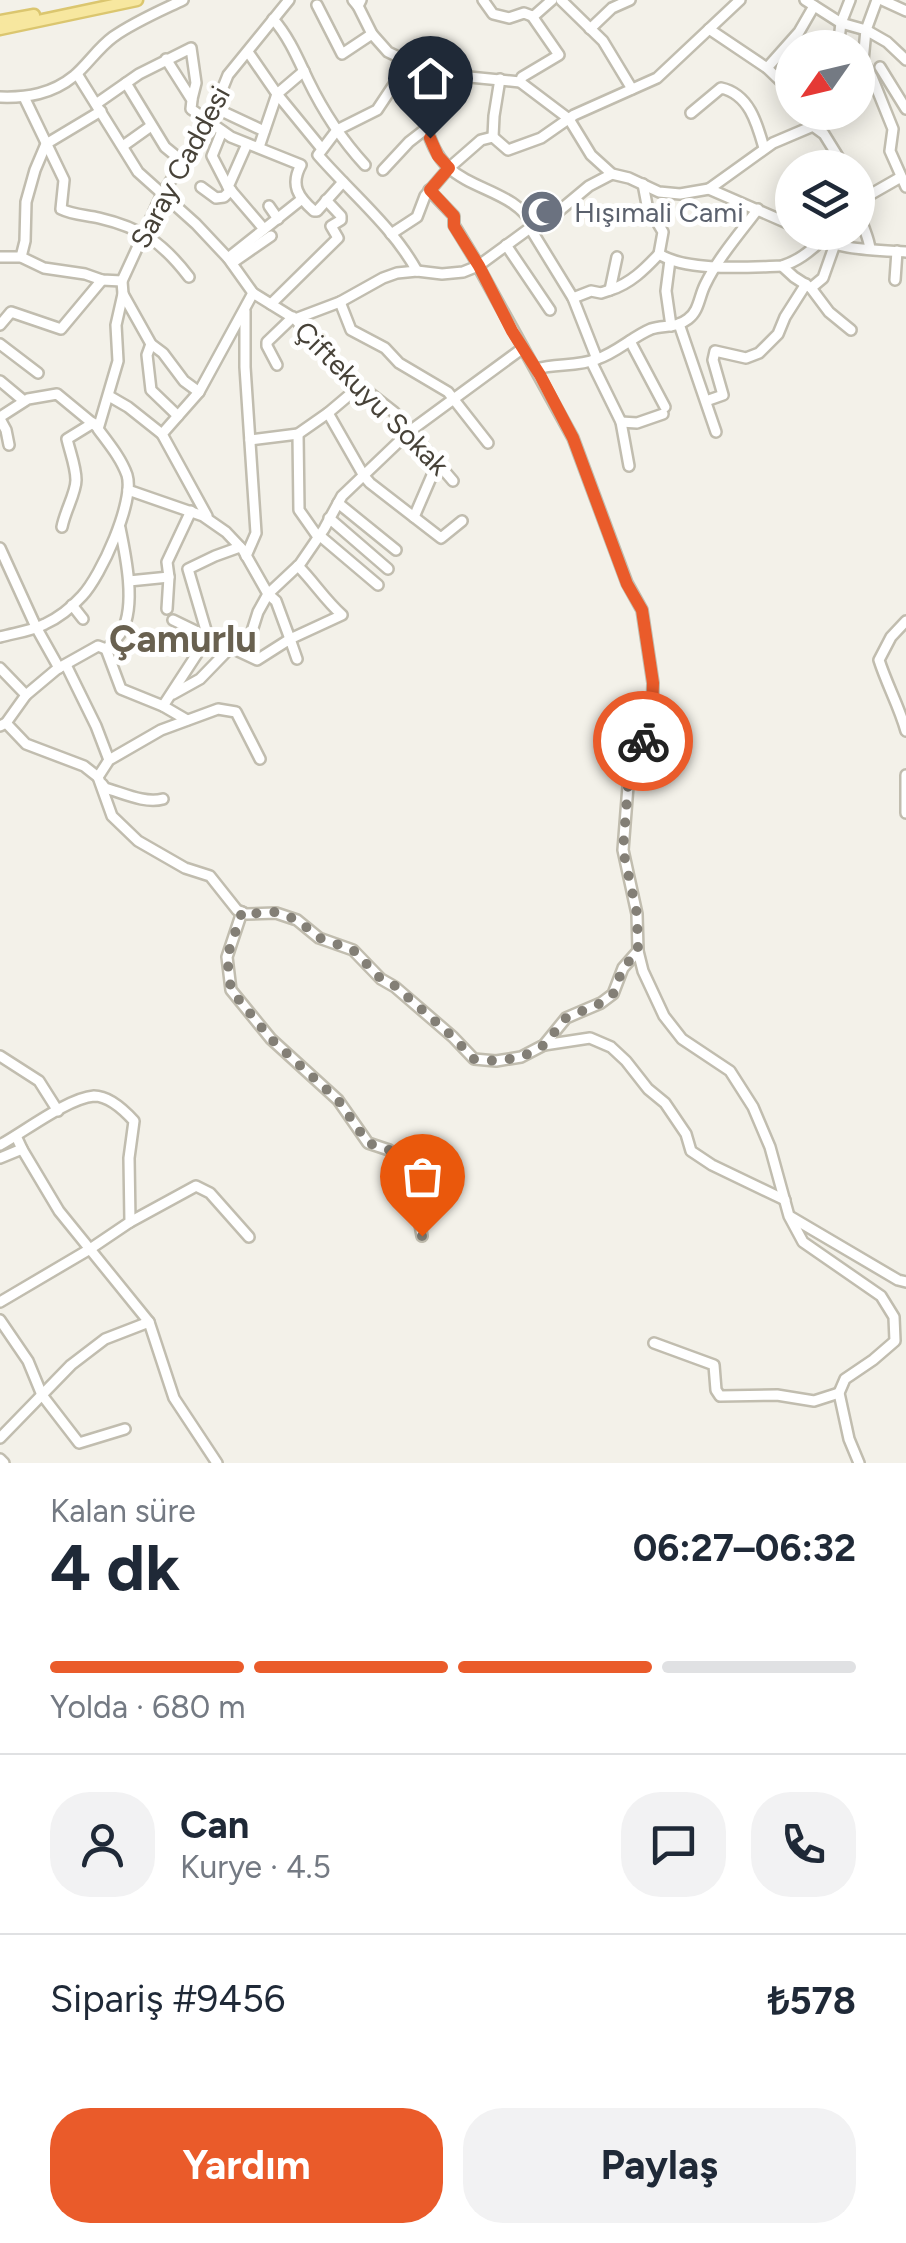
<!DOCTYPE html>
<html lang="tr">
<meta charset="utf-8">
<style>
:root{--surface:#fff;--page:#f2f2f3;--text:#1f2937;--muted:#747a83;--line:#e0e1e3;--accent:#ea5b2a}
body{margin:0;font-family:Figtree,sans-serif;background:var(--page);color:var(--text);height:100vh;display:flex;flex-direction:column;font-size:38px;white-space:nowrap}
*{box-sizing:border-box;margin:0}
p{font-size:32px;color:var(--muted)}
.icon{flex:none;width:55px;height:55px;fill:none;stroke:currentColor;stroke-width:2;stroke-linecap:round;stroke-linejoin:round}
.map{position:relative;height:1463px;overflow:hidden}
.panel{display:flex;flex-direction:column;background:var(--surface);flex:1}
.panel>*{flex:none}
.needle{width:65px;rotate:236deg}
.tools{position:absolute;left:775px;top:30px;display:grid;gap:20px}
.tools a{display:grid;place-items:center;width:100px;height:100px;border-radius:50%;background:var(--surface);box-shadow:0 5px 25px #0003;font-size:50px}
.pin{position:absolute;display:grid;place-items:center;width:85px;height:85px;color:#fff;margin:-102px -42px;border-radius:50% 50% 50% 0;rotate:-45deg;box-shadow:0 0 10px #0007}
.pin .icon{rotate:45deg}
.courier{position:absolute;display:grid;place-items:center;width:100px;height:100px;margin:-50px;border:8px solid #ea5b2a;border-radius:50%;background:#fff;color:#222;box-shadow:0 2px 12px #0007}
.overview em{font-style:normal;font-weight:700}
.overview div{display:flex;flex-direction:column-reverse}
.overview{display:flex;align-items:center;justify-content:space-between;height:170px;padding:0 50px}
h1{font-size:65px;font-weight:700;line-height:75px}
.bar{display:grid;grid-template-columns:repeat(4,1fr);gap:15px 10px;align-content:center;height:120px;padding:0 50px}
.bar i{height:12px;border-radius:8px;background:var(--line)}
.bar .active{background:var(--accent)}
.bar p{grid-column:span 4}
.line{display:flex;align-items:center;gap:25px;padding:0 50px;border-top:2px solid var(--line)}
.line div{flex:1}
.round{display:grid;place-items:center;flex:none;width:105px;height:105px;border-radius:40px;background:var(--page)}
.action{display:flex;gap:20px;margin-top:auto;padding:20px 50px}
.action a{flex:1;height:115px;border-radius:40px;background:var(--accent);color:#fff;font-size:40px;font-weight:700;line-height:115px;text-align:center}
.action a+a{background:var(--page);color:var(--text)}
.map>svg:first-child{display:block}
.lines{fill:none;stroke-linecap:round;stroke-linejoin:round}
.minor-casing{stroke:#c1bdaf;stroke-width:14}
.major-casing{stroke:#dbc66f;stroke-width:15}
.minor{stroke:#fff;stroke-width:9}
.major{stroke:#f7e79f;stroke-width:10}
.done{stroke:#837f76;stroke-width:10;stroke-dasharray:0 18}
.route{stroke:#ea5b2a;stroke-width:12}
.labels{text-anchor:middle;stroke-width:10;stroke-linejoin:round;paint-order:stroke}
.street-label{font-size:28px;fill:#474238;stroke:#fff}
.worship-label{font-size:28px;fill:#5b616d;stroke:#fff;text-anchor:start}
.district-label{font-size:38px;font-weight:bold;fill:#696150;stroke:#fff}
</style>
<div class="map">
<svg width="906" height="1463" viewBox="0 0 906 1463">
<rect width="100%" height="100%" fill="#f3f1e9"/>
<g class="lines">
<g class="minor-casing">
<g id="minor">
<polyline points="353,0 358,6 361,0"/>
<polyline points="483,0 493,14 509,18 524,13 532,16 535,15 552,0"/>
<polyline points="561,0 603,41 632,89"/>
<polyline points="805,0 841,23 866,30 887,42 906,60"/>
<polyline points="877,0 866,30 863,61 872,77 893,129 890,151 906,187"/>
<polyline points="882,0 906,11"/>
<polyline points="317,5 342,54 372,34"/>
<polyline points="358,6 372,34 388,52 409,62 439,74 520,82 569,119 591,155 612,174 629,178 659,192 680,194 709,189 792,225"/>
<path d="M 273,19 C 289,37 298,59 308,80 C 323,111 342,140 365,165"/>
<polyline points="590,29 612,8 630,0"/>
<polyline points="709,29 767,68 792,92"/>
<polyline points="838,48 841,23 850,0"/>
<polyline points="248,52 277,94 322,149"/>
<path d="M 166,59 L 192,100 L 191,109 L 231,137 L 301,165 C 290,185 298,197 314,211 L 317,211 L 343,182"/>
<path d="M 409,62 L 377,110 L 337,130 L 318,155 C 352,194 392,226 417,271"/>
<polyline points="880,67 906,109"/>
<polyline points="767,68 799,32 814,6"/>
<polyline points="77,74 138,172 196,224 228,258 253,293 295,319 339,369 394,412 453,481"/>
<path d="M 456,77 L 430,93 L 419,109 C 428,129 431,151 448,167 C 474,191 515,192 534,226"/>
<polyline points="520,82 522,77 559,55 532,16"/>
<polyline points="126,83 165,147 182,161"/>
<path d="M 0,97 C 27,98 52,94 74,76 C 88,64 98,48 113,37 C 134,22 160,11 183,0"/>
<path d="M 24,97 L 64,180 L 61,209 C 73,215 87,215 99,218 C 142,228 163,243 189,277"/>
<polyline points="96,104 139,74 191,48 196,83 192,99"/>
<polyline points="215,108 264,131"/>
<path d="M 691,113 L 721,88 C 749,94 757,123 764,148"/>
<polyline points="813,126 824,134 845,168"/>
<polyline points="222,131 212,156 228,187 264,229"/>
<polyline points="493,137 494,116 500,79"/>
<polyline points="123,146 151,126"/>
<polyline points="259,147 277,94 304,71"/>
<polyline points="383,170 409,142 427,128"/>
<path d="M 643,184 L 647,205 L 663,232 L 659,254 C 687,272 749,267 782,266 C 798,261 809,252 821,241"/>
<polyline points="201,187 216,198 224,197 231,190"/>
<polyline points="228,187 247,144"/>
<path d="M 858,187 C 860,198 859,210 862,222 C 865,232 869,239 870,249"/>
<polyline points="709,189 773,143 813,126 825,112"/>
<polyline points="429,190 454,216 454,225 479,266"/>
<polyline points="859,201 901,177"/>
<polyline points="269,206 278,219"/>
<polyline points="530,228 573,298 597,359"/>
<path d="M 804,232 C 834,250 873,250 906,252"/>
<polyline points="391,234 417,217 425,196 449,168 481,140 493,137 508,150 541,138 574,115 657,78 740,0"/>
<polyline points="506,245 550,310"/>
<polyline points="0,257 21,257 44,268 85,274 102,280 122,281"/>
<polyline points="21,257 25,241 26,202 35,170 46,144 101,111"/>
<path d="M 617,257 L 610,290 C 630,284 645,269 659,254"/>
<polyline points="228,258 302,199"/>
<polyline points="670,260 666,291 671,326"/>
<polyline points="232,263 271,236"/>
<polyline points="478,266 573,438 627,583 642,610 653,683 652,712 628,786 623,850 637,914 638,951 643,971 664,1016 682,1039 730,1071 753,1107 770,1147 789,1216 803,1242 881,1296 894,1317 895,1341 873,1360 845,1379 839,1393 849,1439 859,1463"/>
<polyline points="782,266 794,277 811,288 829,312 851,330"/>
<polyline points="895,280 897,251"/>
<polyline points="811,288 823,278 835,244"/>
<polyline points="123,294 151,344 163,353 184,381 199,392"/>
<polyline points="573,298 591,291 601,293 610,290"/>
<polyline points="340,302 351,330 385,348 399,363 448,392 488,443"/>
<polyline points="271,304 338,238 331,226 341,220 341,216 326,200"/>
<polyline points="245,311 245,367 256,533 246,556"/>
<polyline points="295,319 340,302 383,278 397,273 417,271 442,274 463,272 478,266 530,228 547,221 589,186 612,174"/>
<polyline points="679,324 716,432"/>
<polyline points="0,325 11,312 61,329 102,280"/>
<polyline points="630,341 665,407"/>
<polyline points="0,344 38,373"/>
<polyline points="151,344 147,355 151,390 178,416"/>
<polyline points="591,361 621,422 629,466"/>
<polyline points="277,365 267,346 267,342 293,317"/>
<path d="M 536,369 C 556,363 577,367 597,359 C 616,353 632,337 651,329 C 663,325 677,328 688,319 C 699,311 699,297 705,285 C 718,258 740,233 758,209"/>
<polyline points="0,381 24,401"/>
<polyline points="109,396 128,407 162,434"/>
<polyline points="706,401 723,395 713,360 715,351 746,358 759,353 778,334 785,317 806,284"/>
<polyline points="328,413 364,476 370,483 441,538 462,521"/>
<polyline points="0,417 28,399 57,394 97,427"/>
<polyline points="0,419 6,430 9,445"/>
<polyline points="621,422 637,423 663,414"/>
<polyline points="298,434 299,510 318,537"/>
<polyline points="250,440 298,434 328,413 360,386"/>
<path d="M 128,490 L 203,516 L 226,532 L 243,550 L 268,594 L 276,601 L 290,639 L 342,615 C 325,600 314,582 298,566"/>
<polyline points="338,503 396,550"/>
<polyline points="207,516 162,434 199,392 253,293"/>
<polyline points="414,517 433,473 440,465"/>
<polyline points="329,518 388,569"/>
<path d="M 62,527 C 65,511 76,493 76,480 C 76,467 70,452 67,439 L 93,423"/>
<path d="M 120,528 C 126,557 136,605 122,631 C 118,638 112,643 106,649 L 121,689 L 163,706"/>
<polyline points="319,535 378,585"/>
<polyline points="0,548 36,627 59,668"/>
<polyline points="129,581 169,577 167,562 191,511"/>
<polyline points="72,605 83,619"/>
<polyline points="167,609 169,577"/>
<polyline points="173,620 208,637"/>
<path d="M 906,621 L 891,637 L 879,660 C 887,685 899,706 906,731"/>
<path d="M 0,637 C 14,633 32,631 45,624 C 58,618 72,607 82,596 C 101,576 135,501 127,475 C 121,458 109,444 98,429 L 118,361 L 116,325 L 123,294 L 122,281 L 162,194 L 209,122 L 228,75 L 289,0"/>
<polyline points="208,637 188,569 215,556 240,547"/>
<polyline points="245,653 258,612 268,594 300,564 324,529 342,496 410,431 523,348"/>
<polyline points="66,665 96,726 109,760"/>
<polyline points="0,668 26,695 6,723 0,726"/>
<polyline points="173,694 200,679 231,647"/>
<polyline points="26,695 57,669 98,646 106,649"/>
<polyline points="187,720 163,706 208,637 257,660 290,639 297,659"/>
<polyline points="6,723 26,744 84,766 98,777 109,760 161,730 218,709 236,712 260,759"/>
<polyline points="906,775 906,813"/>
<polyline points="98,777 112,816 138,841 185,868 210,876 237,910 246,914 276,913 297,920 319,938 353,950 381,979 395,987 453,1037 474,1059 496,1061 521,1057 544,1045 566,1018 601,1003 613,994 623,968 638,951"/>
<path d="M 102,784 L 105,788 C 123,793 145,804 163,799"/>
<polyline points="242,912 227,957 231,990 271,1039 338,1100 368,1143 389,1150 414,1169 422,1189 432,1202 419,1219 422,1236"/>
<polyline points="544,1045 590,1038 611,1047 626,1061 648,1089 665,1103 686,1134 691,1151 712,1165 785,1200"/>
<polyline points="0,1056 39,1081 58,1111"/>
<polyline points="16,1136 22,1149 59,1211 149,1322 174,1398 217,1463"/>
<path d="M 0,1145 C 24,1132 68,1098 94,1096 C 109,1096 124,1110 134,1121 L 129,1158 L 130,1222 L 90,1249 L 0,1302"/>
<polyline points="0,1158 22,1149"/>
<polyline points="791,1217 898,1280 906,1282"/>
<polyline points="130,1222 196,1186 210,1193 249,1237"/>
<polyline points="0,1320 28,1361 42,1395 79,1443 125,1429"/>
<polyline points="654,1343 714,1365 716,1390 720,1396 777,1395 814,1401 839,1393"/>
<polyline points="0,1438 71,1365 105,1339 149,1322"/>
<polyline points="0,1459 4,1463"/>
</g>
</g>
<g class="major-casing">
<g id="major">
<polyline points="0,21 34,15"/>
<polyline points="0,29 137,0"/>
</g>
</g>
<use href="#minor" class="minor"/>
<use href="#major" class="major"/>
</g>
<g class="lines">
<polyline class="done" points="422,1236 419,1219 432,1202 422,1189 414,1169 389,1150 368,1143 338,1100 271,1039 231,990 227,957 242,912 246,914 276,912 297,920 320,938 353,950 381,979 395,986 453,1037 474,1059 496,1061 522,1057 544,1045 566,1018 601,1003 613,994 623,968 638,951 637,914 623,850 628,786 643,741"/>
<polyline class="route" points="430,138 438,156 449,168 430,190 454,216 454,226 479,266 512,331 540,375 573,438 627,584 642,610 653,683 652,712 643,741"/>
</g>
<defs>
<g id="mosque-disc" transform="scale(2.25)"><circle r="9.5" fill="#6b7280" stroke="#fff"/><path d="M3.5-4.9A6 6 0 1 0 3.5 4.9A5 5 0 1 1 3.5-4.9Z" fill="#fff"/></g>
</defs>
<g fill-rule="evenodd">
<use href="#mosque-disc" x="542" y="212"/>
</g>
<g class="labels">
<g class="street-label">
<text transform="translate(180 167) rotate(-62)" y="10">Saray Caddesi</text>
<text transform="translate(372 398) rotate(45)" y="10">Çiftekuyu Sokak</text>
</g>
<g class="worship-label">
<text x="574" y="222">Hışımali Cami</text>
</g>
<g class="district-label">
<text x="183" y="652">Çamurlu</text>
</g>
</g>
</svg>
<div class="tools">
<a><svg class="needle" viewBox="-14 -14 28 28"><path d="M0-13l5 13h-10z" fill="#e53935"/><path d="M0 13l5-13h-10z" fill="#747a83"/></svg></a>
<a><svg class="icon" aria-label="layers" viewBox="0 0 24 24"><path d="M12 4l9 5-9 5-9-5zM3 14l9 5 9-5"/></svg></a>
</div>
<div class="pin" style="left:422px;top:1236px;background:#ea580c"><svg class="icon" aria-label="bag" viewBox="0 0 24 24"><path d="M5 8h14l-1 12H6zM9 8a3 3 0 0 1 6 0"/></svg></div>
<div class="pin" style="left:430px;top:138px;background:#1f2937"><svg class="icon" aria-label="home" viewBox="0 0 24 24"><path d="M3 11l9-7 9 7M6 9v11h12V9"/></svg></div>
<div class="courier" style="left:643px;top:741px"><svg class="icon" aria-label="bike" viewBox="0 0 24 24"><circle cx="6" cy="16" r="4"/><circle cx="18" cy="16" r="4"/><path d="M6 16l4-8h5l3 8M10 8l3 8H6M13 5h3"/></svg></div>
</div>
<section class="panel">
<div class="overview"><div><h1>4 dk</h1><p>Kalan süre</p></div><em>06:27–06:32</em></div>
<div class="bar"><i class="active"></i><i class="active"></i><i class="active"></i><i></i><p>Yolda · 680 m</p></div>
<div class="line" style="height:180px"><a class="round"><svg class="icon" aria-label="person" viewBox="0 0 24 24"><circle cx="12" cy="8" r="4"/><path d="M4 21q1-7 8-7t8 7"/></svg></a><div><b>Can</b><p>Kurye · 4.5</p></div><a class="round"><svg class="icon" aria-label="chat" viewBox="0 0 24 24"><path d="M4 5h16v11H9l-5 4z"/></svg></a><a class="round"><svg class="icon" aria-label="phone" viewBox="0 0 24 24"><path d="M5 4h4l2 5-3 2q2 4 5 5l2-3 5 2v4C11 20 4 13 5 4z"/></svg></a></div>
<div class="line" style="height:130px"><div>Sipariş #9456</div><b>₺578</b></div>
<div class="action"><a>Yardım</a><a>Paylaş</a></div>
</section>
